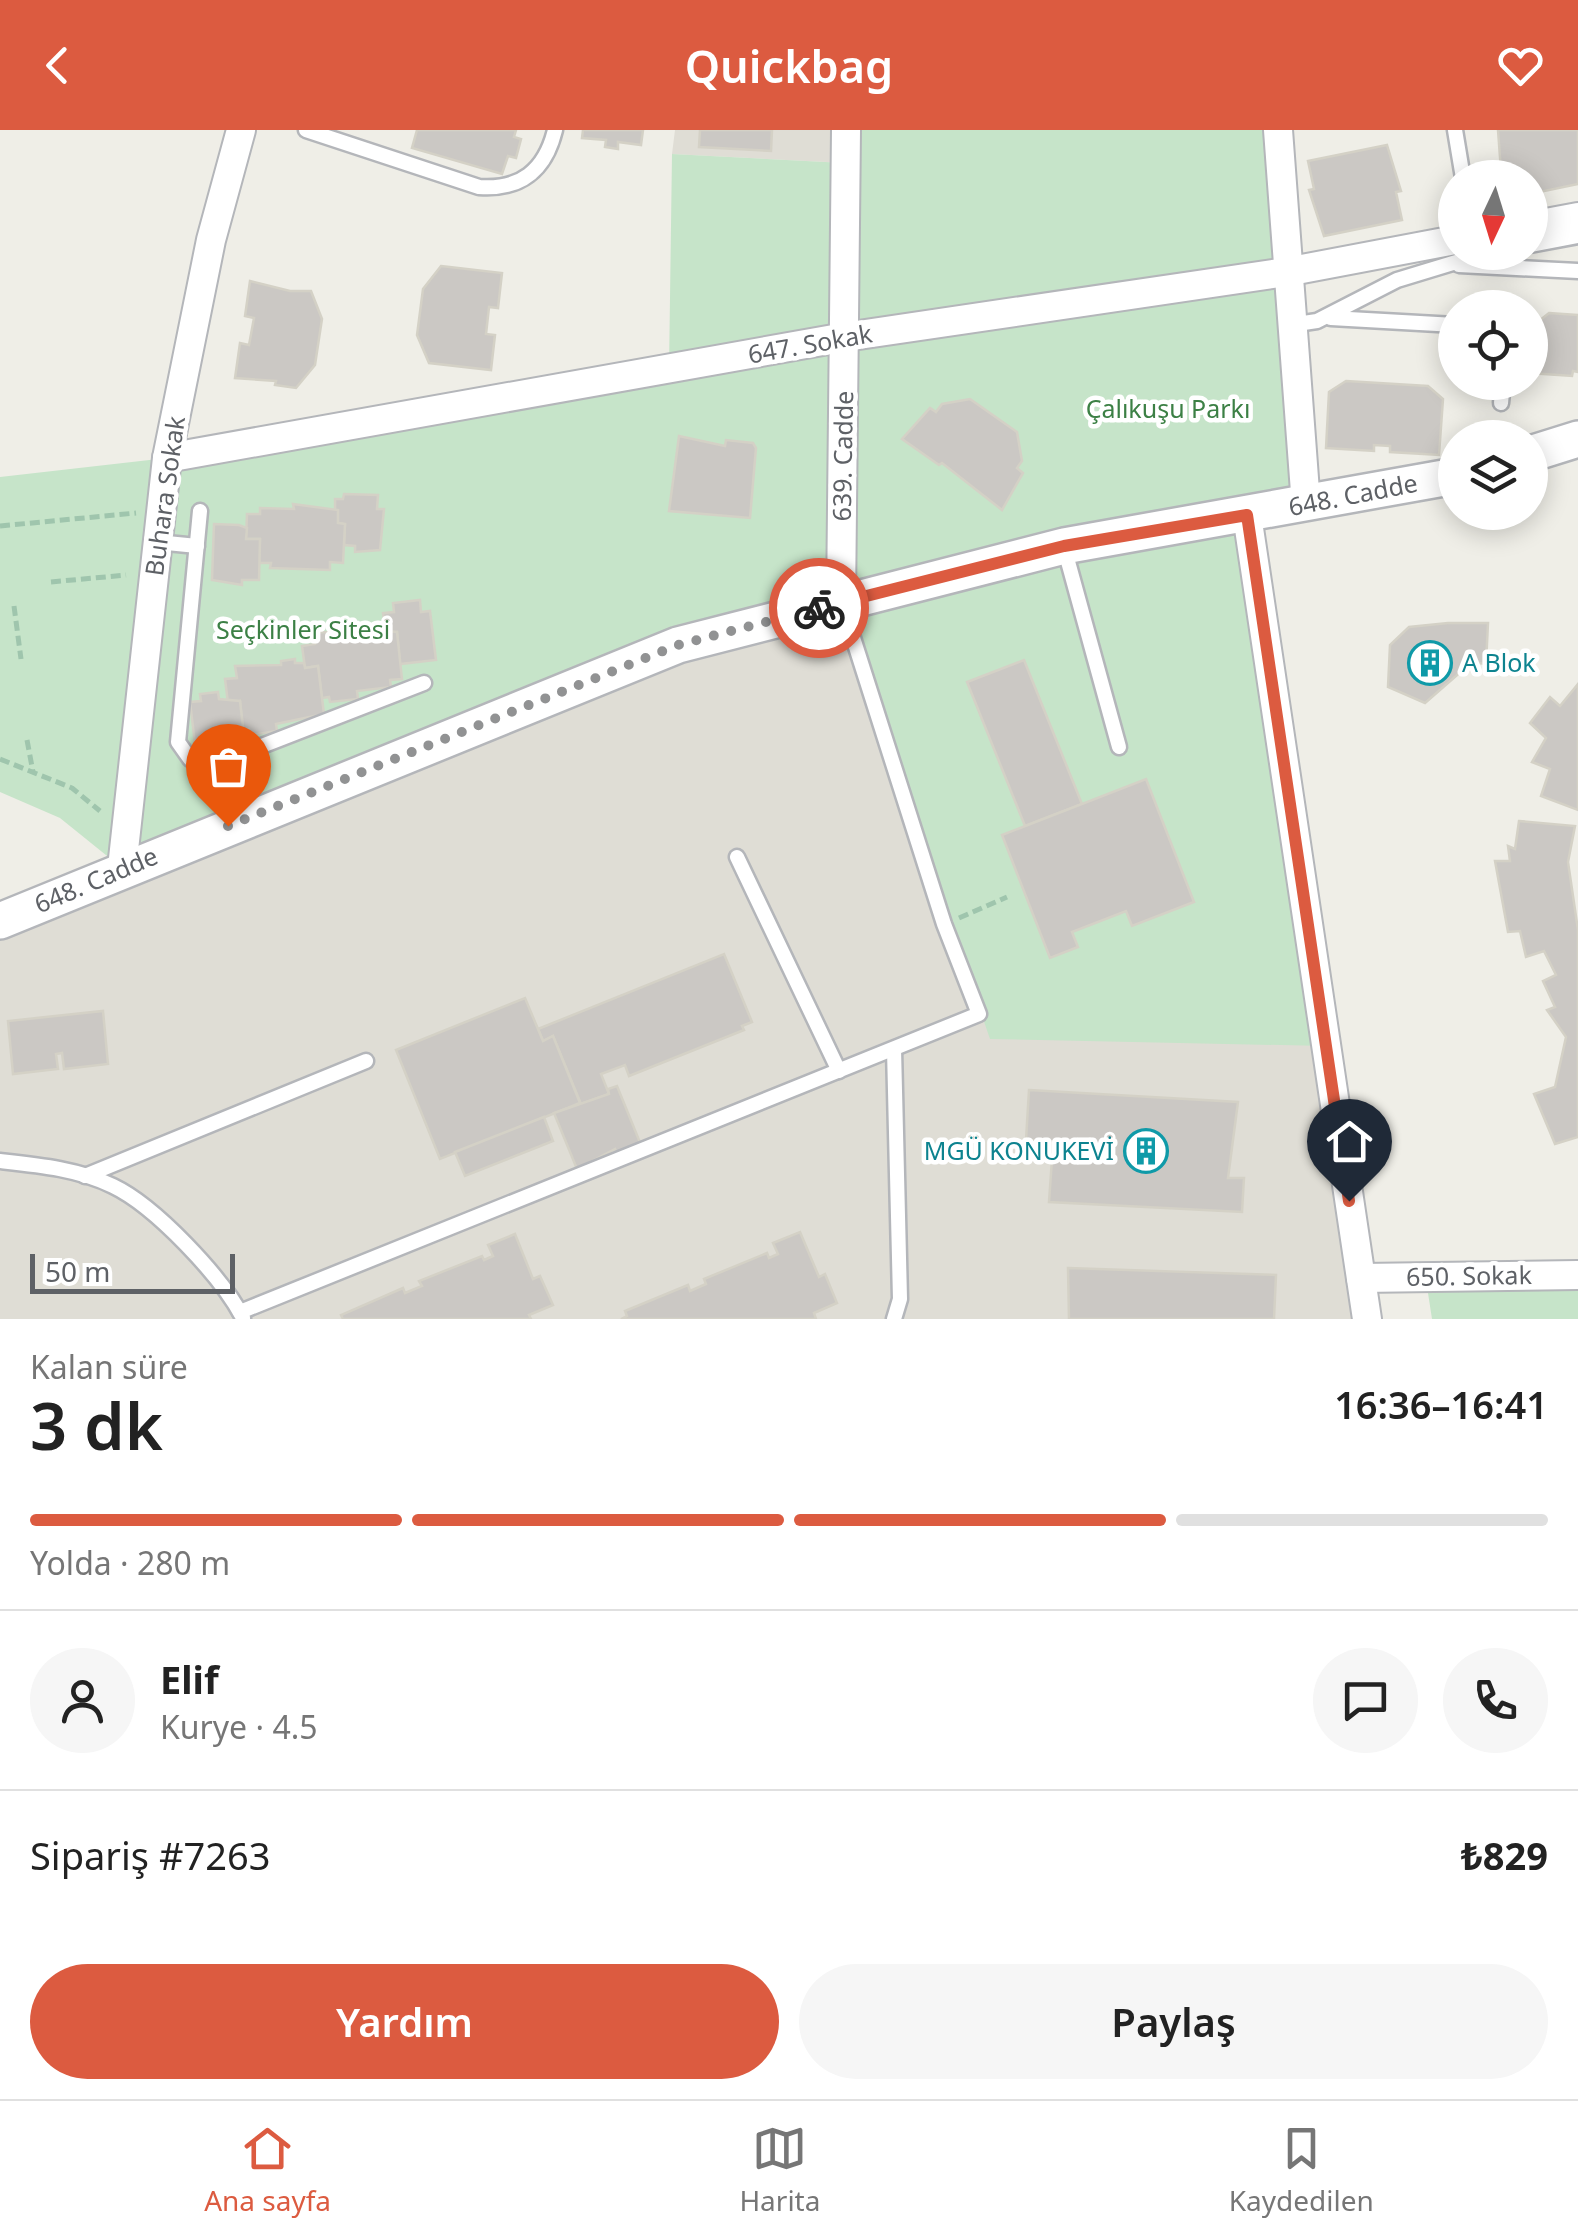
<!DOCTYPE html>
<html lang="tr">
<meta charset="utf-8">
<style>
:root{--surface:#fff;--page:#f6f6f6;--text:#222;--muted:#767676;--line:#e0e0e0;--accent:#dc5b40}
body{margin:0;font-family:"Noto Sans",sans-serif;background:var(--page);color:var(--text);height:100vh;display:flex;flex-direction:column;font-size:38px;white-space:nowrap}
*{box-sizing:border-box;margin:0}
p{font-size:32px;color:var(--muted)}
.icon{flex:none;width:55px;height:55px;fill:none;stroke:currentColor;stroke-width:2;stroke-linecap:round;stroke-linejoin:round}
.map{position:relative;height:1189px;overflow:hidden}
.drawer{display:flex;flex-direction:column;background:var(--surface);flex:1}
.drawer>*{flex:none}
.needle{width:65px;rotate:184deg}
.controls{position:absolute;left:1438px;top:30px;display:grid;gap:20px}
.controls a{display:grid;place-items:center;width:110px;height:110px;border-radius:50%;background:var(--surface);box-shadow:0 5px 25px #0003;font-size:50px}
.scale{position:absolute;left:30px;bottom:25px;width:205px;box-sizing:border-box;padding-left:10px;border:5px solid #5e6166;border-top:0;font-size:28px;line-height:35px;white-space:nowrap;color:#5e6166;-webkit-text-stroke:8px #fff;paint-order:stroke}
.pin{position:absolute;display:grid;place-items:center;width:85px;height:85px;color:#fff;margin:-102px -42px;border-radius:50% 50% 50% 0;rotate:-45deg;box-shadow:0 0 10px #0007}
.pin .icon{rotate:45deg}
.courier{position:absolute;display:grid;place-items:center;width:100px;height:100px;margin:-50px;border:8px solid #dc5b40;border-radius:50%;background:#fff;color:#222;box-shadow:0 2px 12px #0007}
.overview em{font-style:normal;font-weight:600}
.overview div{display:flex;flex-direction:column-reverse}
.overview{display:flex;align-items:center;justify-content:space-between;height:170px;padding:0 30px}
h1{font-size:65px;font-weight:600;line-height:75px}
.bar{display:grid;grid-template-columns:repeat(4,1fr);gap:15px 10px;align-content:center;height:120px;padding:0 30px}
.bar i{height:12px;border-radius:8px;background:var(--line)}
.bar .selected{background:var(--accent)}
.bar p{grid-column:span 4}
.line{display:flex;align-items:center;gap:25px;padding:0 30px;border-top:2px solid var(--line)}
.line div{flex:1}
.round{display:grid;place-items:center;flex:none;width:105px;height:105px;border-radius:52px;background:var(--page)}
.action{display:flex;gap:20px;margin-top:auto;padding:20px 30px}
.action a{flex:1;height:115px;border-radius:60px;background:var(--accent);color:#fff;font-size:40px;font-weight:600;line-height:115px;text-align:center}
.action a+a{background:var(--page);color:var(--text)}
header{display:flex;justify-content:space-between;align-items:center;height:130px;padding:0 30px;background:var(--accent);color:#fff;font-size:45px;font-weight:600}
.tab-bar{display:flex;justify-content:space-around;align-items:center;height:140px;border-top:2px solid var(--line);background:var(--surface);font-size:28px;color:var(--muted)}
.tab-bar a{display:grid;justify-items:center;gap:5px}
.tab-bar .selected{color:var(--accent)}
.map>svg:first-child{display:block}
.education{fill:#dfddd5}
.green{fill:#c6e4c9}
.building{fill:#cbc8c4;stroke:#d4d1c6;stroke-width:2.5}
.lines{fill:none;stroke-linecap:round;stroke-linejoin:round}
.service-casing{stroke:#b4b6ba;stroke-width:19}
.minor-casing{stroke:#b4b6ba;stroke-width:32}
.tertiary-casing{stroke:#b4b6ba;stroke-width:40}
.path{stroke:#9fc5ad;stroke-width:5;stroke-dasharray:10 5;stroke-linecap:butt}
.service{stroke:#fff;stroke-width:14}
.minor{stroke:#fff;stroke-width:28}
.tertiary{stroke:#fff;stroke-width:35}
.done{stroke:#919293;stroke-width:10;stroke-dasharray:0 18}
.route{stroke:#dc5b40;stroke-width:12}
.labels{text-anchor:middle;stroke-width:9;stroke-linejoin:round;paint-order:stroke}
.street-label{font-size:25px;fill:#5e6166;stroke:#fff}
.park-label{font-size:25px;fill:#3c8045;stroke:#fff}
.culture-label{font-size:25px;fill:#0d838f;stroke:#fff;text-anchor:start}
</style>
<header><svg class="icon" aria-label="back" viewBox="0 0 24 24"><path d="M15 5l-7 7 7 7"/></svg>Quickbag<svg class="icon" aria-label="heart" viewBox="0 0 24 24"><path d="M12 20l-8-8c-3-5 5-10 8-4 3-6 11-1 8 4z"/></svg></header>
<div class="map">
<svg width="1578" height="1189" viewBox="0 0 1578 1189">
<rect width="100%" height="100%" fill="#efeee7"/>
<g class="education">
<polygon points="675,0 846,0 846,33 672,24"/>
<polygon points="841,472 1326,916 1367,1189 0,1189 0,791 122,738"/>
</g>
<g class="green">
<polygon points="846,0 1278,0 1306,375 1248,385 1326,916 990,909 841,473 122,738 60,688 0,662 0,347 167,328 669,240 672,24 845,33"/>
<polygon points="1498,1150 1578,1150 1578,1189 1432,1189 1428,1163"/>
</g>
<g class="building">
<polygon points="417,0 516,0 514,7 521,9 516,28 508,26 502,44 412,18"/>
<polygon points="583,0 643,0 641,15 618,12 618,19 605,17 606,10 582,8"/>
<polygon points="700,0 772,0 771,21 699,17"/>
<polygon points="1498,0 1578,0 1578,54 1530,64 1530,48 1507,48 1506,40 1501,41"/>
<polygon points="1387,15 1401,61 1396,62 1402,90 1324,106 1309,60 1314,59 1308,31"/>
<polygon points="441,136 502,143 498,178 489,177 486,204 495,205 491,240 429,233 417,205 423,159"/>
<polygon points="250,151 290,161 311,161 322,189 315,235 296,258 275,255 276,251 235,248 240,213 249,215 254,188 245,186"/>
<polygon points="1549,183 1578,185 1578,242 1573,241 1572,246 1530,243 1534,195"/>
<polygon points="1346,251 1428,256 1443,269 1439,325 1390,322 1390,316 1374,315 1374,321 1326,318 1329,262"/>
<polygon points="970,269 1017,302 1022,331 1017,338 1023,343 1002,380 942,333 939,335 902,309 930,278 936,282 942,274"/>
<polygon points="679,306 725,316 726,310 753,313 756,318 750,388 669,381"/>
<polygon points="344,364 378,365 377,379 384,379 380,420 355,422 355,416 344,415 345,394 338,393 335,380 335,369 343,369"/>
<polygon points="293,374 338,380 338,393 345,394 343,433 330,432 330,440 270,438 271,433 259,433 260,409 246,409 247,384 260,384 260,378 294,379"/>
<polygon points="214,394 239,395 247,398 246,409 260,409 259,450 242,450 242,455 212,450"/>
<polygon points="420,470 421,482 430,481 436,530 400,534 397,502 386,503 383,483 394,482 393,473"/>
<polygon points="1448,493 1488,493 1486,534 1472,532 1425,573 1388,557 1390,515 1409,497"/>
<polygon points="375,495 375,500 397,502 402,549 390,550 391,557 357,561 358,569 330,572 329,567 322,568 318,536 305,538 302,516 315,514 314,502 359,503 359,497"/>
<polygon points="295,529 295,533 304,533 305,538 318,536 324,584 276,594 277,601 250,605 249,599 243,600 240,571 228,573 225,549 237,548 235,536 281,535 281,531"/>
<polygon points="1024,530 1082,674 1025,696 967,552"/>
<polygon points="1578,554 1578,680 1541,666 1550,639 1532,632 1546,608 1530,593 1550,567 1560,576"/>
<polygon points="218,562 219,569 240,571 245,615 202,626 200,613 195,614 190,572 201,571 200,564"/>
<polygon points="1146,649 1194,772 1132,796 1126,781 1072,802 1078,817 1050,828 1002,705"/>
<polygon points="1519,691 1575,696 1568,732 1578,800 1578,1007 1555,1014 1534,964 1555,957 1566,907 1547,880 1555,877 1543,851 1556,845 1544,821 1526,827 1520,801 1508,802 1495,731 1510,731 1508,716 1515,719"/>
<polygon points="724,824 752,892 742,896 744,900 629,946 625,935 601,944 609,964 581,974 553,906 543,911 538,899"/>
<polygon points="525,868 543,911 553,906 580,973 440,1029 396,920"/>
<polygon points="103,881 108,934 64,939 62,923 56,924 58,939 13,944 8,891"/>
<polygon points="617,956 641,1015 617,1024 615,1019 577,1039 554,983 609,964 608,959"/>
<polygon points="1029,960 1238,972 1228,1048 1244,1048 1242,1082 1049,1072 1052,1029 1062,1030 1062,1012 1026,1010"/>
<polygon points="544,987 553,1011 465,1046 455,1022"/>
<polygon points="800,1102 819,1147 825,1144 837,1173 814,1183 816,1189 621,1189 627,1186 625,1181 688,1155 690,1161 706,1154 704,1149 767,1123 769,1128 778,1124 773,1113"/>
<polygon points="515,1104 533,1149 540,1146 553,1175 529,1185 531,1189 343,1189 341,1185 403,1158 405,1163 422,1156 419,1151 482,1126 484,1130 493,1126 488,1115"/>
<polygon points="1068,1138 1276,1145 1274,1189 1069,1189"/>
</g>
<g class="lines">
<g class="service-casing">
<g id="service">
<path d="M 306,0 L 479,57 C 520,60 545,41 555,0"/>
<polyline points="1455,0 1463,48"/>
<polyline points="1530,115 1578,106"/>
<polyline points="1459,135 1578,141"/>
<polyline points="1331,188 1455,195"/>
<polyline points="1290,195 1317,191 1397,150 1489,122"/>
<polyline points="1501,273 1503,252"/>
<polyline points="200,381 178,612 190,629 213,635 424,553"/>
<polyline points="157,412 197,416"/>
<polyline points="1064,417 1119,617"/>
<polyline points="737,727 839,941"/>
<path d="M 0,1031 C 37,1035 79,1039 113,1056 C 155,1076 222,1147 243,1188"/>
<polyline points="85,1046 366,931"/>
<polyline points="240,1182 979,884 944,794 842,473"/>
<polyline points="894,1189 900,1169 894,919"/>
</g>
</g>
<g class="minor-casing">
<g id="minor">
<polyline points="1278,0 1306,375"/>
<polyline points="1530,96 1578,87"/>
<polyline points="167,328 845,207 1286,142 1455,110"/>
<polyline points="1247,385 1367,1189"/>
<polyline points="841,472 846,0"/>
<polyline points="122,738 167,328 211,110 241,0"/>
<polyline points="1361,1148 1578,1145"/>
</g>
</g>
<g class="tertiary-casing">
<g id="tertiary">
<polyline points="1530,324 1578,309"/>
<polyline points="0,791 678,515 1064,416 1455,346"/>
</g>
</g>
<g class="path">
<polyline points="0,396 136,383"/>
<polyline points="51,452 126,445"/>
<polyline points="14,476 21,529"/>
<polyline points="27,610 33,642"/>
<polyline points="0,629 72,658 100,681"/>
<polyline points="959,788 1007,767"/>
</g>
<use href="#service" class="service"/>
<use href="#minor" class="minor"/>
<use href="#tertiary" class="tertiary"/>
</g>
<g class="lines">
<polyline class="done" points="228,696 678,515 819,478"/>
<polyline class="route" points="819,478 1064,416 1247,385 1349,1071"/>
</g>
<defs>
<g id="building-ring" transform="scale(2.25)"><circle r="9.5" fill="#fff" stroke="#0f9aa8" stroke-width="1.5"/><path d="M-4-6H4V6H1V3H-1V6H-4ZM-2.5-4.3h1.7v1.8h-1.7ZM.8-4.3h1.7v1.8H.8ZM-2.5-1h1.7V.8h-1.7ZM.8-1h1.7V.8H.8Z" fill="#0f9aa8"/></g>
</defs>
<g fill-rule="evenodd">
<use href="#building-ring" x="1430" y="533"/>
<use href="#building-ring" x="1146" y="1021"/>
</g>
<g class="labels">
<g class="street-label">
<text transform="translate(810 214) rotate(-10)" y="9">647. Sokak</text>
<text transform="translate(843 326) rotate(-89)" y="9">639. Cadde</text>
<text transform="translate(1353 365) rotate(-11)" y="9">648. Cadde</text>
<text transform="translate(165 366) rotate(-82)" y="9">Buhara Sokak</text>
<text transform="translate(96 750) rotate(-23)" y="9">648. Cadde</text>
<text transform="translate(1469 1146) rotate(-1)" y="9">650. Sokak</text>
</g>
<g class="park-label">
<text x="1168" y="288">Çalıkuşu Parkı</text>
<text x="303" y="509">Seçkinler Sitesi</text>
</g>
<g class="culture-label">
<text x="1462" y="542">A Blok</text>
<text x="1114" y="1030" text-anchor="end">MGÜ KONUKEVİ</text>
</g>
</g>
</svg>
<div class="controls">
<a><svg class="needle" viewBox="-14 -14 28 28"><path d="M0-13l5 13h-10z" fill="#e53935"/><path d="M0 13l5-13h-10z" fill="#767676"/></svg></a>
<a><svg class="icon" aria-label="locate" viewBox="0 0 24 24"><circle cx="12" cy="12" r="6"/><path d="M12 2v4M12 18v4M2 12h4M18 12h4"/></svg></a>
<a><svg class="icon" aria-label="layers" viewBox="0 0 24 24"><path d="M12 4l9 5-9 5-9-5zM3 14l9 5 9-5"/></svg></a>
</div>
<div class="scale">50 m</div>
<div class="pin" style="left:228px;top:696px;background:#ea580c"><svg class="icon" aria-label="bag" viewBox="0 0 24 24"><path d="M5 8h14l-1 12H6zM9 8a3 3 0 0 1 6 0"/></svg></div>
<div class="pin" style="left:1349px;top:1071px;background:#1f2937"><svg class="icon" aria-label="home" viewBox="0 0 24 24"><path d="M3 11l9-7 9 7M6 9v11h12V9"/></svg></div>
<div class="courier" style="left:819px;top:478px"><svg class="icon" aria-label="bike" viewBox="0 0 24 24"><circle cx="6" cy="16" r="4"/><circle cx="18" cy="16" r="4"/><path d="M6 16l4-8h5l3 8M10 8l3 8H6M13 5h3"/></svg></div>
</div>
<section class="drawer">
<div class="overview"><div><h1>3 dk</h1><p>Kalan süre</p></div><em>16:36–16:41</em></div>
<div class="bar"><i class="selected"></i><i class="selected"></i><i class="selected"></i><i></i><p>Yolda · 280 m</p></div>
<div class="line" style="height:180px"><a class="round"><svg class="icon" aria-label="person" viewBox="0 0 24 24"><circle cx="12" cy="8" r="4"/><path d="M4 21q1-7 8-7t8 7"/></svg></a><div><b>Elif</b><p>Kurye · 4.5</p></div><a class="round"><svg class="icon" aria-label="chat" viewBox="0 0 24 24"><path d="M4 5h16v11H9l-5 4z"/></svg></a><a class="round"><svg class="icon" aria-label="phone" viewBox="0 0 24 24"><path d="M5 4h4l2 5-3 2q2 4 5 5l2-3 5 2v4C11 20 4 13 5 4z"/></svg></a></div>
<div class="line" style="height:130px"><div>Sipariş #7263</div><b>₺829</b></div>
<div class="action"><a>Yardım</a><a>Paylaş</a></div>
</section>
<nav class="tab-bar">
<a class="selected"><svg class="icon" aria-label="home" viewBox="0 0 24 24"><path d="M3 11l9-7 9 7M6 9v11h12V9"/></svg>Ana sayfa</a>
<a><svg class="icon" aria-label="map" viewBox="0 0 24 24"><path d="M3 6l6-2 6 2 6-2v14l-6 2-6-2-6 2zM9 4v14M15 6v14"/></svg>Harita</a>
<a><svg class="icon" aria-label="saved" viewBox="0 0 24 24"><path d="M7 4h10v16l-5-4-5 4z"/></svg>Kaydedilen</a>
</nav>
